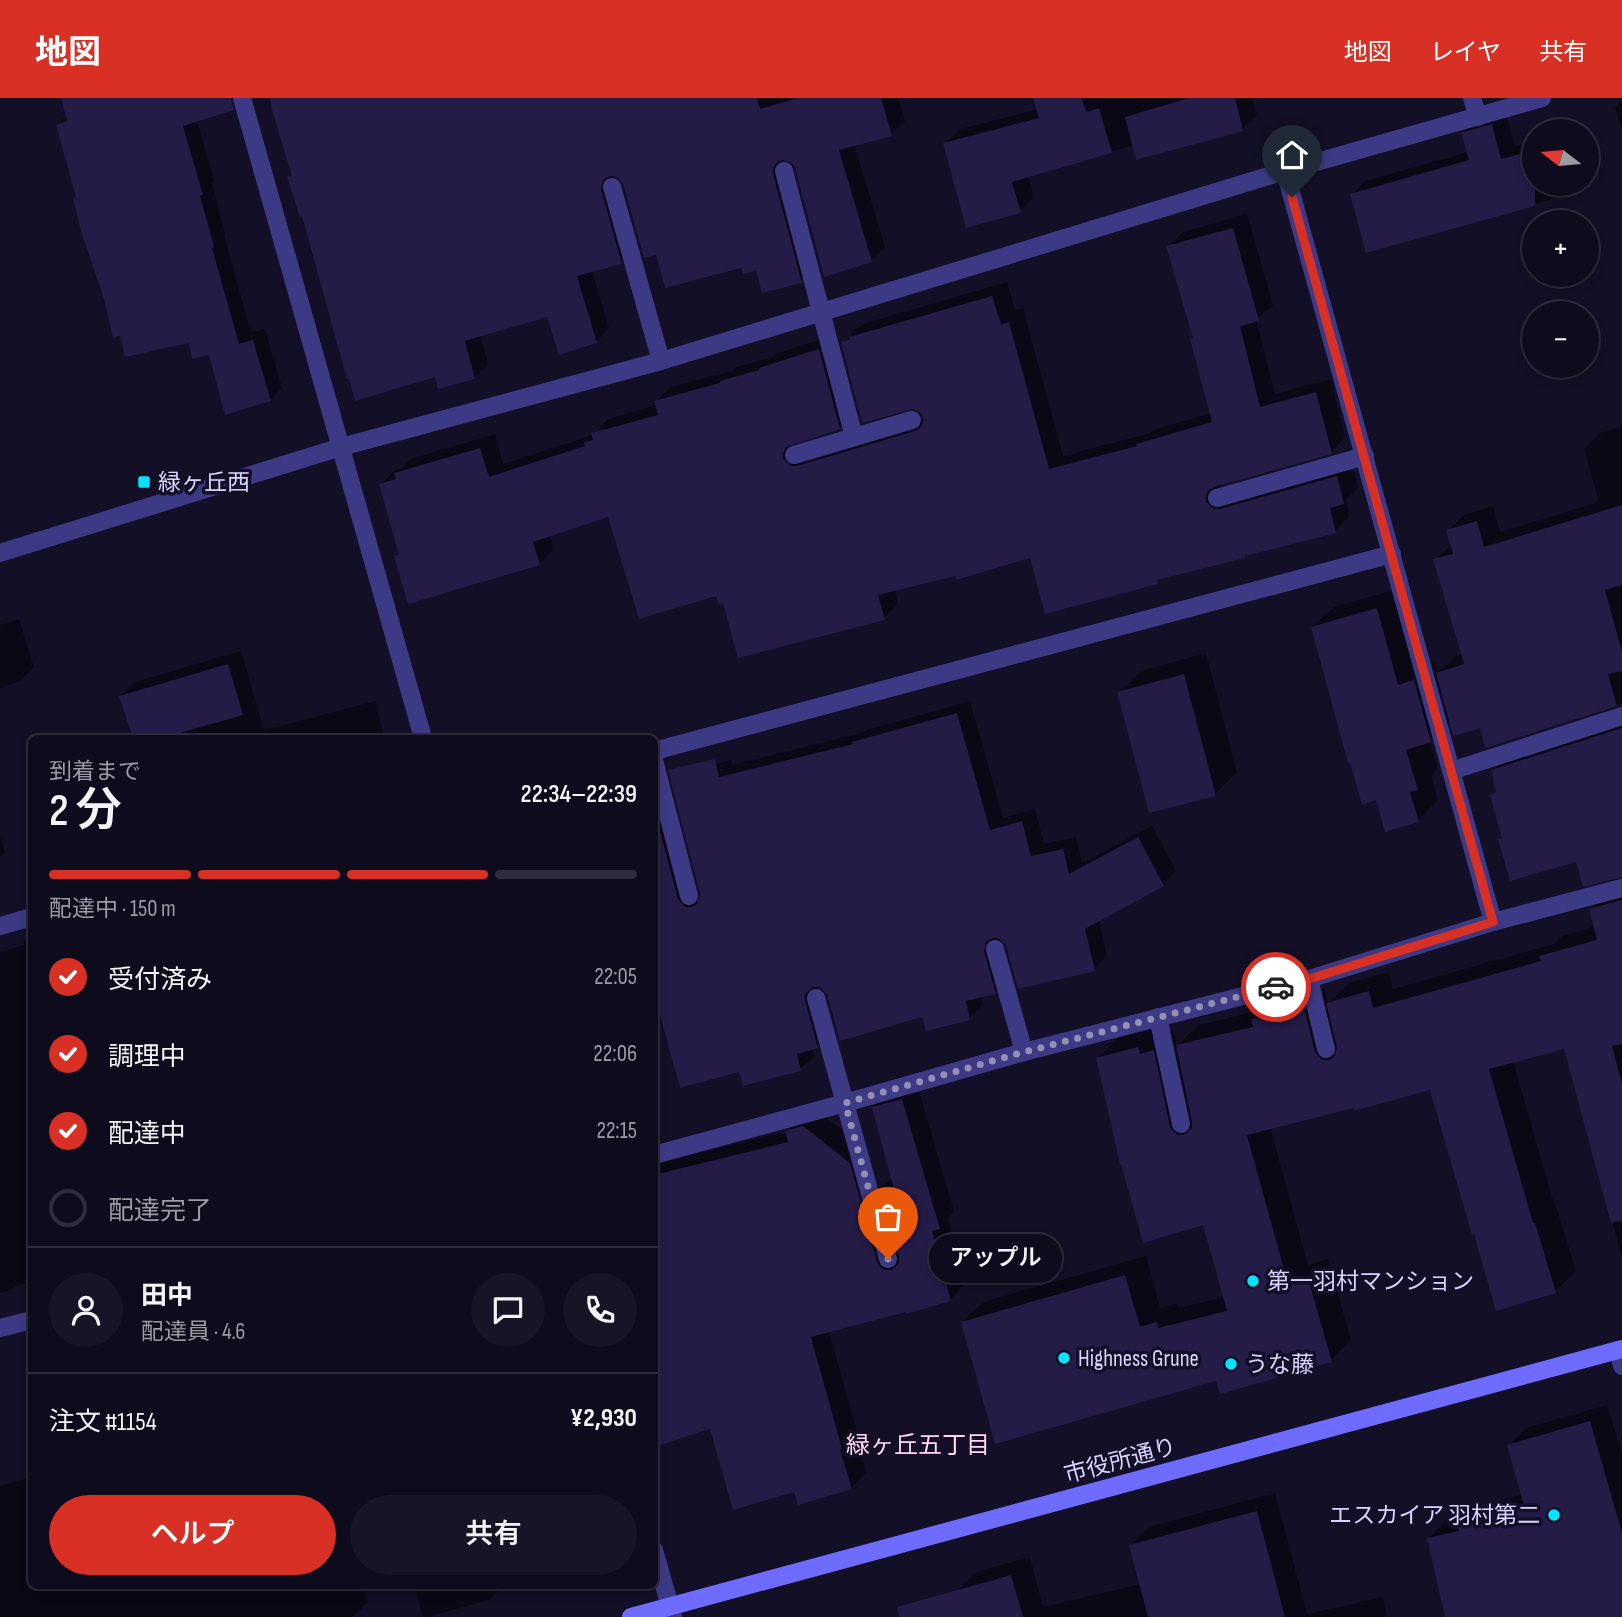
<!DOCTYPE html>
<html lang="ja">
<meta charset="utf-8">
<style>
:root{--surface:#0e0b1c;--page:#171425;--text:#f1f3f6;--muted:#9b9ba3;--line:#2e2b3b;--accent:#d93025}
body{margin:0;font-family:"Sofia Sans Condensed","Noto Sans JP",sans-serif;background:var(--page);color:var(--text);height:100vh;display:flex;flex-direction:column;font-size:26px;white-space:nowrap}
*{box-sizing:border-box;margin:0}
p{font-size:23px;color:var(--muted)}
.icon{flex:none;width:38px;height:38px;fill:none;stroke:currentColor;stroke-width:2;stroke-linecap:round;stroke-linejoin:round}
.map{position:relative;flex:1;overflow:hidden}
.sheet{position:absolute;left:28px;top:637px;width:630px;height:854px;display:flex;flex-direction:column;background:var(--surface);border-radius:10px;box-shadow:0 4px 10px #0003,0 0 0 2px var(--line)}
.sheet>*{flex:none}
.needle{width:46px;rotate:286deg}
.controls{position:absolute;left:1522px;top:21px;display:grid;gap:14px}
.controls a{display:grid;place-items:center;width:77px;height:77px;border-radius:50%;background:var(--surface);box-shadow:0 4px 10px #0003,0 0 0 2px var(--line);font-size:35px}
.pin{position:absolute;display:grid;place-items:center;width:60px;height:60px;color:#fff;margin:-72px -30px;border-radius:50% 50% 50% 0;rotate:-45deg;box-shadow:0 0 7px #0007}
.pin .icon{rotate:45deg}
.courier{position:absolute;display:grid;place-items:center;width:70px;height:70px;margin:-35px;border:5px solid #d93025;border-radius:50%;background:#fff;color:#222;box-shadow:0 2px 9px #0007}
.bubble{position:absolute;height:49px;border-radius:24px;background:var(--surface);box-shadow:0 4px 10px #0003,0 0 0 2px var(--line);font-size:23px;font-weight:600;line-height:49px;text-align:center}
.head em{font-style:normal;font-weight:600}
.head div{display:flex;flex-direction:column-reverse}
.head{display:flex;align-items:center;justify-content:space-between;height:119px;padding:0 21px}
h1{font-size:46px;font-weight:600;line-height:52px}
.bar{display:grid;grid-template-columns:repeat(4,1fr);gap:10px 7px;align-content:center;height:84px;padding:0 21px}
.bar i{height:9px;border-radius:5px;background:var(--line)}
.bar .active{background:var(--accent)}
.bar p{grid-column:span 4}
.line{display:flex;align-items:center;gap:18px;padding:0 21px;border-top:2px solid var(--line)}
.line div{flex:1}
.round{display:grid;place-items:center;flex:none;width:74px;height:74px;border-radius:37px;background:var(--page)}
ol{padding:0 21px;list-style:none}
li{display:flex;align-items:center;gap:21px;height:77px}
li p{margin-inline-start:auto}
li .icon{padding:7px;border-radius:50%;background:var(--accent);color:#fff;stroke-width:4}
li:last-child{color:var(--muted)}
li i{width:38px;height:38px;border:4px solid var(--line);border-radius:50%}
.primary-button{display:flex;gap:14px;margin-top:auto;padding:14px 21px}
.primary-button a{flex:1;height:80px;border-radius:42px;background:var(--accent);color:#fff;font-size:28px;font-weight:600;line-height:80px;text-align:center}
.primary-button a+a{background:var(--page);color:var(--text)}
header{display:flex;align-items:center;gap:42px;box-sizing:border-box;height:98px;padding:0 35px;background:var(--accent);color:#fff}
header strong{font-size:33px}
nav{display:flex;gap:38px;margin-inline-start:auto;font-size:24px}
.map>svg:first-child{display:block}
.shadow{fill:#0007}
.building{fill:#241b47}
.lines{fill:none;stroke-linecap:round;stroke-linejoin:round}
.lane{stroke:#3d3a85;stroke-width:18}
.street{stroke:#3d3a85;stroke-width:18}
.secondary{stroke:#6f6bff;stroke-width:18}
.done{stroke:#948fb3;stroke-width:7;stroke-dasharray:0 12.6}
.route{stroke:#d93025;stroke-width:9}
.poi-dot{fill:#00e5ff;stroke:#130f26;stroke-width:2.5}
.labels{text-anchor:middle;stroke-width:7;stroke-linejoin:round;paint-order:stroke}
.poi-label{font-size:23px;fill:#d9d4ff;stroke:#130f26;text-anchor:start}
.street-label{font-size:23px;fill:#d9d4ff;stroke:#130f26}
.neighbourhood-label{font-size:24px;fill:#ffd6f0;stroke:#130f26}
</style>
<header>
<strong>地図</strong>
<nav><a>地図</a><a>レイヤ</a><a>共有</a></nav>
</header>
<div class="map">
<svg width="1622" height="1519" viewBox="0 0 1622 1519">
<rect width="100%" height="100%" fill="#130f26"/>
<g class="shadow">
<polygon points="68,0 209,0 197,22 214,83 212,85 225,136 224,137 251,234 265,231 282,290 270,302 210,255 190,243 121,236 105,201 75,100 78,97 58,27 67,17"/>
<polygon points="271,0 898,0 905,23 891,36 854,46 885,149 871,163 793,63 786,61 814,170 801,183 742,167 657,155 624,84 612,73 634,151 621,165 592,173 609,230 596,244 548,217 480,237 488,266 475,279 440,288 437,277 303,116 289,80 293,76"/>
<polygon points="1035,0 1252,0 1257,17 1242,31 1134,47 1028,78 1034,99 1020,113 945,46 960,31 1038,11"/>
<polygon points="1622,3 1622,33 1615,9"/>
<polygon points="1505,14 1515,48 1535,43 1535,86 1561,86 1562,89 1549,102 1368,153 1352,97 1365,83 1468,54 1463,35 1477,22"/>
<polygon points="1247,116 1273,207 1256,222 1275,296 1331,281 1345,339 1331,354 1220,385 1220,389 1228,397 1351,364 1358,390 1346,402 1349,418 1335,433 1247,456 1245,459 1162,479 1157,484 1031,458 895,491 898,505 884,520 724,503 718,496 609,417 549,437 554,451 539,466 396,459 401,454 381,386 396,372 402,370 411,361 495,336 503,366 593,337 608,321 657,307 656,304 670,289 734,272 736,269 772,259 775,256 833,238 854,315 839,330 797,343 801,351 813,354 924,321 920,312 843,245 857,230 866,225 1007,184 1015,212 1023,210 1063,358 1150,335 1153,332 1211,315 1195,239 1168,149 1183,134"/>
<polygon points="1622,328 1622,605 1486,648 1481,627 1451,622 1430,643 1438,670 1431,677 1438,702 1418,722 1377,700 1313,529 1334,509 1397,491 1418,568 1434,563 1438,575 1454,559 1463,556 1435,462 1452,446 1448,433 1464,417 1493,408 1500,434 1599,404 1584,351 1600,335"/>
<polygon points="19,521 34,569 20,583 0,590 0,527"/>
<polygon points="241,553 264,632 376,603 383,636 379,640 134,640 121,598 135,584"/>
<polygon points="1206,555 1237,674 1215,696 1119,595 1141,573"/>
<polygon points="970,603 1003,720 1035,711 1044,746 1076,739 1082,765 1152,728 1176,773 1163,786 1099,821 1107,858 1094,871 1005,842 996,837 1008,881 995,894 981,898 983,907 970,920 924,917 828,895 816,884 830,935 817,948 812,950 814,958 800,971 740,972 661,914 654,916 654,681 695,794 702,796 687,673 731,662 732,667 865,634 867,632"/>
<polygon points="1622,620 1622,774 1577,762 1504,738 1492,697 1497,692 1493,673 1509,657"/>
<polygon points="0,735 5,754 0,759"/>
<polygon points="1622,788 1622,1160 1565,949 1513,963 1554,1106 1555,1105 1576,1173 1555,1193 1432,990 1270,1029 1308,1167 1328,1161 1351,1242 1331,1262 1217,1280 963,1224 983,1204 1146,1158 1160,1210 1177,1205 1178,1210 1225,1199 1204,1125 1098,960 1118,940 1158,930 1160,936 1174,933 1177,948 1198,927 1262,912 1273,902 1312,892 1313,894 1325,891 1328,906 1349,885 1389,874 1393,891 1554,846 1562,838 1590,830 1594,825 1591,811 1611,791"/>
<polygon points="32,835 32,1184 16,1188 11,1192 0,1195 0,854 24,847 24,843"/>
<polygon points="917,986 954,1113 948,1120 965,1186 950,1202 907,1211 829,1233 857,1334 855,1336 866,1374 851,1390 796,1392 711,1329 654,1347 654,1066 787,1033 803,1018 819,1014 865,1049 892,1148 895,1153 900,1157 882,1089 893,1079 873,1010 889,994"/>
<polygon points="1607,1307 1622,1357 1622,1519 1447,1519 1428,1441 1446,1423 1469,1418 1477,1410 1523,1396 1509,1348 1526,1330"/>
<polygon points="32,1379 32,1488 364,1488 368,1504 353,1519 0,1519 0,1388"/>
<polygon points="1275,1395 1307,1516 1383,1499 1387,1519 945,1519 957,1493 976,1474 1030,1459 1043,1509 1141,1486 1131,1448 1149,1429"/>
<polygon points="414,1488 484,1488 484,1491 488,1491 487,1488 503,1488 489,1502 427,1519 423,1519"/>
</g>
<g class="building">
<polygon points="61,0 231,0 234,12 183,28 203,97 200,98 214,149 212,150 239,246 253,242 271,303 225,317 209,257 192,261 189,245 125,259 120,238 113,240 104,201 81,133 73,100 76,99 56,27 67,23"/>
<polygon points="270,0 757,0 760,11 798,0 881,0 892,38 839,52 872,164 824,179 795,70 792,65 782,62 776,65 773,71 773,76 802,185 762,195 756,173 743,176 741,170 665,190 656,157 644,160 623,85 615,78 610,78 603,82 601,91 622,166 577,178 597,245 559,257 547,219 465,243 475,281 438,291 435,279 355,303 349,281 347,281 302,118 300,119 287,79 292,78 272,12"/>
<polygon points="1033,0 1082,0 1086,14 1099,10 1112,55 1012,84 1021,115 966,130 943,45 1039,20"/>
<polygon points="1189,0 1235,0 1243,33 1136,62 1125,19"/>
<polygon points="1492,26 1501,61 1535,52 1535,108 1366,155 1350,96 1469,62 1461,35"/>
<polygon points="1233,130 1259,223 1240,228 1260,309 1316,294 1332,356 1214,389 1209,392 1206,397 1206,404 1214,411 1220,411 1337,378 1344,406 1330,410 1336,435 1245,458 1245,460 1157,482 1158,486 1045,516 1030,460 956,482 955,478 878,497 885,522 738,560 723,505 719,507 716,498 639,521 608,419 533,444 540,467 408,506 394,458 399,457 379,386 396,381 394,375 480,350 489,379 585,348 584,344 593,342 591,335 658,317 654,303 720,285 720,283 759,272 759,270 819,251 840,331 786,349 783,355 783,361 791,368 797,368 915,333 920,330 923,325 923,318 919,313 914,311 862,325 841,244 850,241 849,239 992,198 1001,226 1009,224 1049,371 1137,348 1136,346 1212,324 1190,241 1193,240 1166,148"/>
<polygon points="1622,407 1622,487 1605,492 1622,554 1622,573 1608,576 1617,608 1485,650 1480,630 1453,638 1436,575 1464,566 1433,461 1453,456 1446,432 1477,423 1484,449"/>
<polygon points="1377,510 1398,587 1414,582 1431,644 1406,652 1418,692 1410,694 1419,724 1385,734 1376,702 1362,707 1350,664 1348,665 1311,529"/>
<polygon points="228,566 243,617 162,640 133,640 119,598"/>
<polygon points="1184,576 1216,698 1149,715 1117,594"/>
<polygon points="957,615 990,732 1022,723 1031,758 1063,751 1069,776 1138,739 1164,788 1085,831 1095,873 1018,891 1006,847 998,840 993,840 986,844 984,853 996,896 966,903 970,922 926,933 922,919 840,943 827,896 819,889 812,889 805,897 805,902 818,950 797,956 801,973 743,988 739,974 680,990 654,895 654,710 678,801 685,809 692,809 697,806 700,796 668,672 715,661 719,679 853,646 852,644"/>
<polygon points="1622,630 1622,779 1583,789 1576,764 1510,783 1498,741 1502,740 1490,697 1496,694 1491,672"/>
<polygon points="1622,802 1622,946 1612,948 1622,986 1622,1123 1611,1125 1564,951 1489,971 1533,1125 1535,1125 1556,1195 1496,1213 1474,1136 1472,1137 1430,992 1354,1013 1353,1010 1247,1037 1288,1186 1308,1180 1332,1264 1220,1296 1216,1283 995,1346 961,1224 1125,1177 1140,1229 1157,1224 1158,1230 1227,1213 1203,1127 1143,1145 1121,1066 1120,1066 1096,960 1138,949 1140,956 1154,952 1170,1029 1177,1037 1184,1037 1192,1030 1192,1024 1176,947 1253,929 1251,921 1292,911 1293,914 1304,910 1315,954 1322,962 1329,962 1334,959 1337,949 1326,905 1369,893 1373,910 1541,863 1539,858 1597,842 1589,811"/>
<polygon points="902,1001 940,1131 932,1133 951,1203 906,1216 906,1214 811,1239 842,1351 840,1351 852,1391 798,1407 794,1394 733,1412 710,1331 654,1349 654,1077 788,1044 785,1033 803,1028 850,1065 877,1164 880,1169 885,1172 892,1172 899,1165 899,1159 880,1089 897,1103 872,1009"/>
<polygon points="1590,1323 1622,1435 1622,1519 1445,1519 1427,1440 1459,1433 1457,1427 1524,1407 1507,1347"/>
<polygon points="1257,1413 1285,1519 1148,1519 1129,1447"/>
<polygon points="1011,1477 1023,1519 899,1519 897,1509"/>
</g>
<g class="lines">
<g class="lane">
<polyline points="1472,0 1478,19"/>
<polyline points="784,73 854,339"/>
<polyline points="612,89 661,263"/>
<polyline points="794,357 912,322"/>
<polyline points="1217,400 1365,358"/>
<polyline points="654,662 689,798"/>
<polyline points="1451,673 1622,618"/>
<polyline points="995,851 1024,954"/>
<polyline points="1309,881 1326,951"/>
<polyline points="816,900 888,1161"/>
<polyline points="1158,919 1181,1026"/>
</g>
<g class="street">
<polyline points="242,0 423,640"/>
<polyline points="1285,73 1493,824"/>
<polyline points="0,455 341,349 661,263 1285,73 1542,0"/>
<polyline points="654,653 1392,456"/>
<polyline points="0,828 32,819"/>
<polyline points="654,1057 845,1005 1024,954 1309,881 1493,824 1622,790"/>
<polyline points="0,1230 32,1222"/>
<polyline points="1618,1252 1622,1268"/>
<polyline points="654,1452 673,1519"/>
</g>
<polyline class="secondary" points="631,1519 1622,1251"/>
</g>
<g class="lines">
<polyline class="done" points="888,1161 845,1005 1024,954 1276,889"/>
<polyline class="route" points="1276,889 1309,881 1493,824 1292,99"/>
</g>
<g class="poi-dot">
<rect x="137" y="377" width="14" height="14" rx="3.5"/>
<circle cx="1253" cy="1183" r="7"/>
<circle cx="1064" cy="1260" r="7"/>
<circle cx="1231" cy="1266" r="7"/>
<circle cx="1554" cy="1417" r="7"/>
</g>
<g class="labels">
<g class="poi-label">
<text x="158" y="392">緑ヶ丘西</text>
<text x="1267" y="1191">第一羽村マンション</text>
<text x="1078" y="1268">Highness Grune</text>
<text x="1245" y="1274">うな藤</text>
<text x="1540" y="1425" text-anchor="end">エスカイア 羽村第二</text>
</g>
<g class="street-label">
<text transform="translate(1120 1362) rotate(-15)" y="8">市役所通り</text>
</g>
<g class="neighbourhood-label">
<text x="918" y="1355">緑ヶ丘五丁目</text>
</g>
</g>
</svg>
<div class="controls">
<a><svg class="needle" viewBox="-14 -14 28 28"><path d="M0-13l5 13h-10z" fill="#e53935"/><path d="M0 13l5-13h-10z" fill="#9b9ba3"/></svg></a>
<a>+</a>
<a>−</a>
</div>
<div class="pin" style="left:888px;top:1161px;background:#ea580c"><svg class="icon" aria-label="bag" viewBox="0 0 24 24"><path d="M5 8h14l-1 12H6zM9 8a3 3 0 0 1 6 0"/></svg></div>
<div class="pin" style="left:1292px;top:99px;background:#1f2937"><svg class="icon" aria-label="home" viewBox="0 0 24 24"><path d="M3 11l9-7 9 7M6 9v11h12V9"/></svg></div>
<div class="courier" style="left:1276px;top:889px"><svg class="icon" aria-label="car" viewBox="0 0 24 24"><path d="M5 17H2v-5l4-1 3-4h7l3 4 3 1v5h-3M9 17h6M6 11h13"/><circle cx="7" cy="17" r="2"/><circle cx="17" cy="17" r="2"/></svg></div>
<div class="bubble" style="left:929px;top:1136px;width:133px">アップル</div>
<section class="sheet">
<div class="head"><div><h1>2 分</h1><p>到着まで</p></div><em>22:34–22:39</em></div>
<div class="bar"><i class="active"></i><i class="active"></i><i class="active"></i><i></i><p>配達中 · 150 m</p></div>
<ol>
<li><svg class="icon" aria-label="check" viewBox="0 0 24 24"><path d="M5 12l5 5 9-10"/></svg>受付済み<p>22:05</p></li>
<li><svg class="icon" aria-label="check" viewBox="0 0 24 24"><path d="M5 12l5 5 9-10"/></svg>調理中<p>22:06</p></li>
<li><svg class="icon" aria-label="check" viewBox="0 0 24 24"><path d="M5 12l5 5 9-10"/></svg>配達中<p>22:15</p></li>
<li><i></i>配達完了</li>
</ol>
<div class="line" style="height:126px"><a class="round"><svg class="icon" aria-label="person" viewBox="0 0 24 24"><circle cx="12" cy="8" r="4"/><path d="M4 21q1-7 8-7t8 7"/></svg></a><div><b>田中</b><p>配達員 · 4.6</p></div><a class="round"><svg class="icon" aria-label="chat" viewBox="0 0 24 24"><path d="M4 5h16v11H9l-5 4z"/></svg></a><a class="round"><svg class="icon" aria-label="phone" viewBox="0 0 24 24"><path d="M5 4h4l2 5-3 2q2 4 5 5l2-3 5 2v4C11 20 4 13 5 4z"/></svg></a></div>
<div class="line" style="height:91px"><div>注文 #1154</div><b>¥2,930</b></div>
<div class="primary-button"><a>ヘルプ</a><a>共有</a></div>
</section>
</div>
